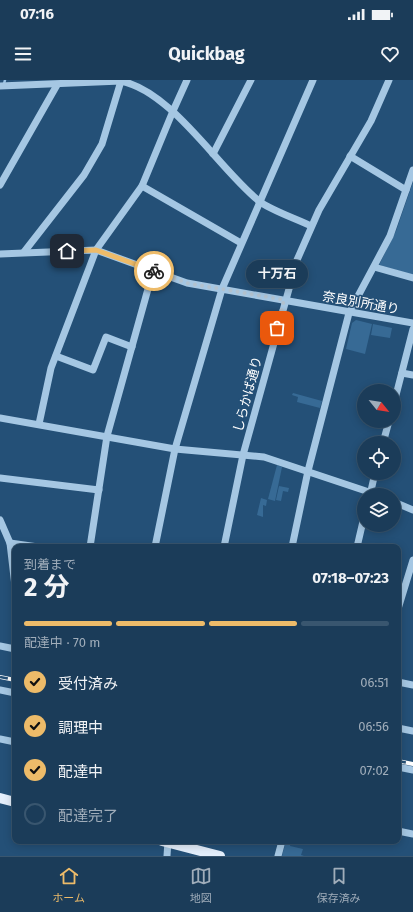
<!DOCTYPE html>
<html lang="ja">
<meta charset="utf-8">
<style>
:root{--surface:#1b3c59;--page:#284762;--text:#f1f3f6;--muted:#a0adba;--line:#39566f;--accent:#edbb69}
body{margin:0;font-family:"Fira Sans","Noto Sans JP",sans-serif;background:var(--page);color:var(--text);height:100vh;display:flex;flex-direction:column;font-size:15px;white-space:nowrap}
*{box-sizing:border-box;margin:0}
p{font-size:13px;color:var(--muted)}
.icon{flex:none;width:22px;height:22px;fill:none;stroke:currentColor;stroke-width:2;stroke-linecap:round;stroke-linejoin:round}
.map{position:relative;flex:1;overflow:hidden}
.panel{position:absolute;left:12px;top:464px;width:389px;height:300px;display:flex;flex-direction:column;background:var(--surface);border-radius:8px;box-shadow:0 2px 10px #0003,0 0 0 1px var(--line)}
.panel>*{flex:none}
.needle{width:26px;rotate:120deg}
.controls{position:absolute;left:357px;top:304px;display:grid;gap:8px}
.controls a{display:grid;place-items:center;width:44px;height:44px;border-radius:50%;background:var(--surface);box-shadow:0 2px 10px #0003,0 0 0 1px var(--line);font-size:20px}
.pin{position:absolute;display:grid;place-items:center;width:34px;height:34px;color:#fff;margin:-17px;border-radius:8px;box-shadow:0 2px 6px #0006}
.courier{position:absolute;display:grid;place-items:center;width:40px;height:40px;margin:-20px;border:3px solid #edbb69;border-radius:50%;background:#fff;color:#222;box-shadow:0 1px 5px #0007}
.bubble{position:absolute;height:28px;border-radius:14px;background:var(--surface);box-shadow:0 2px 10px #0003,0 0 0 1px var(--line);font-size:13px;font-weight:700;line-height:28px;text-align:center}
.head em{font-style:normal;font-weight:700}
.head div{display:flex;flex-direction:column-reverse}
.head{display:flex;align-items:center;justify-content:space-between;height:68px;padding:0 12px}
h1{font-size:26px;font-weight:700;line-height:30px}
.bar{display:grid;grid-template-columns:repeat(4,1fr);gap:6px 4px;align-content:center;height:48px;padding:0 12px}
.bar i{height:5px;border-radius:3px;background:var(--line)}
.bar .active{background:var(--accent)}
.bar p{grid-column:span 4}
ol{padding:0 12px;list-style:none}
li{display:flex;align-items:center;gap:12px;height:44px}
li p{margin-inline-start:auto}
li .icon{padding:4px;border-radius:50%;background:var(--accent);color:#111;stroke-width:4}
li:last-child{color:var(--muted)}
li i{width:22px;height:22px;border:2px solid var(--line);border-radius:50%}
.status{display:flex;justify-content:space-between;align-items:center;height:28px;padding:0 20px;background:var(--surface);direction:ltr}
.status svg{height:11px;fill:currentColor}
header{display:flex;justify-content:space-between;align-items:center;height:52px;padding:0 12px;background:var(--surface);font-size:18px;font-weight:700}
.dock{display:flex;justify-content:space-around;align-items:center;height:56px;border-top:1px solid var(--line);background:var(--surface);font-size:11px;color:var(--muted)}
.dock a{display:grid;justify-items:center;gap:2px}
.dock .active{color:var(--accent)}
.map>svg:first-child{display:block}
.green{fill:#376a95}
.lines{fill:none;stroke-linecap:round;stroke-linejoin:round}
.stream{stroke:#99c2e4;stroke-width:2.5}
.minor{stroke:#a5c7e3;stroke-width:7}
.major{stroke:#e4effc;stroke-width:10}
.rail-casing{stroke:#fff;stroke-width:4}
.rail{stroke:#245077;stroke-width:2.5;stroke-dasharray:8;stroke-linecap:butt}
.done{stroke:#b2c2cf;stroke-width:4;stroke-dasharray:0 7.2}
.route{stroke:#edbb69;stroke-width:5}
.labels{text-anchor:middle;stroke-width:3;stroke-linejoin:round;paint-order:stroke}
.street-label{font-size:13px;fill:#fff;stroke:#245077}
</style>
<div class="status"><b>07:16</b><svg viewBox="0 0 49 12"><path d="M0 12V9h3v3zM5 12V6h3v6zM10 12V3h3v9zM15 12V0h3v12zM26 1h20v11H26zM47 4h2v5h-2z"/></svg></div>
<header><svg class="icon" aria-label="menu" viewBox="0 0 24 24"><path d="M4 6h16M4 12h16M4 18h16"/></svg>Quickbag<svg class="icon" aria-label="heart" viewBox="0 0 24 24"><path d="M12 20l-8-8c-3-5 5-10 8-4 3-6 11-1 8 4z"/></svg></header>
<div class="map">
<svg width="413" height="776" viewBox="0 0 413 776">
<rect width="100%" height="100%" fill="#245077"/>
<g class="green">
<polygon points="413,102 413,195 379,185 396,151"/>
<polygon points="356,240 372,244 365,274 346,269 352,243"/>
<polygon points="373,244 392,248 390,258 371,255"/>
<polygon points="293,313 322,321 320,328 297,322 298,317 292,315"/>
<polygon points="277,385 282,387 275,421 268,419"/>
<polygon points="279,406 289,408 288,412 283,411 281,421 276,420"/>
<polygon points="261,418 267,420 266,426 263,425 263,437 257,435"/>
<polygon points="286,761 291,761 290,766 303,769 301,775 304,776 282,776"/>
</g>
<g class="lines">
<polyline class="stream" points="4,4 5,0"/>
<g class="minor">
<path d="M 0,6 L 121,1 C 173,12 218,88 259,121 C 270,130 297,139 311,146"/>
<polyline points="213,74 251,0"/>
<polyline points="350,76 406,110"/>
<polyline points="0,105 57,5"/>
<polyline points="142,106 241,163"/>
<polyline points="24,172 84,95 102,64 121,1"/>
<polyline points="0,174 96,170 187,203 413,243"/>
<polyline points="374,187 413,198"/>
<polyline points="56,276 93,290 106,257 132,267"/>
<polyline points="402,293 413,295"/>
<polyline points="394,323 413,249"/>
<polyline points="0,338 175,369 264,377 378,415"/>
<polyline points="39,344 51,288 96,170 142,106 173,31 187,0"/>
<polyline points="383,363 389,341"/>
<polyline points="0,398 99,410"/>
<polyline points="370,415 375,393"/>
<polyline points="394,422 413,430"/>
<polyline points="0,440 10,463 15,506"/>
<polyline points="10,463 38,467"/>
<polyline points="90,467 107,356 153,191"/>
<polyline points="155,467 175,369 222,209 313,0"/>
<polyline points="224,467 243,375 297,180 319,130 371,41 389,0"/>
<polyline points="292,467 308,391 349,233 390,156 413,90"/>
<polyline points="357,467 364,437"/>
<polyline points="398,529 413,480"/>
<polyline points="0,566 15,569"/>
<polyline points="398,602 413,605"/>
<polyline points="0,610 15,613"/>
<polyline points="398,648 413,651"/>
<polyline points="0,659 15,662"/>
<polyline points="398,687 413,690"/>
<polyline points="398,751 413,754"/>
<polyline points="167,776 168,761"/>
<polyline points="278,776 282,761"/>
</g>
<g class="major">
<polyline points="0,718 15,722"/>
<polyline points="162,761 220,776"/>
</g>
<g class="rail-casing">
<g id="rail">
<polyline points="0,597 15,600"/>
<polyline points="398,681 413,684"/>
</g>
</g>
<use href="#rail" class="rail"/>
</g>
<g class="lines">
<polyline class="done" points="154,191 187,203 284,220 277,248"/>
<polyline class="route" points="67,171 96,170 154,191"/>
</g>
<g class="labels">
<g class="street-label">
<text transform="translate(361 222) rotate(10)" y="5">奈良別所通り</text>
<text transform="translate(247 314) rotate(-75)" y="5">しらかば通り</text>
</g>
</g>
</svg>
<div class="controls">
<a><svg class="needle" viewBox="-14 -14 28 28"><path d="M0-13l5 13h-10z" fill="#e53935"/><path d="M0 13l5-13h-10z" fill="#a0adba"/></svg></a>
<a><svg class="icon" aria-label="locate" viewBox="0 0 24 24"><circle cx="12" cy="12" r="6"/><path d="M12 2v4M12 18v4M2 12h4M18 12h4"/></svg></a>
<a><svg class="icon" aria-label="layers" viewBox="0 0 24 24"><path d="M12 4l9 5-9 5-9-5zM3 14l9 5 9-5"/></svg></a>
</div>
<div class="pin" style="left:277px;top:248px;background:#ea580c"><svg class="icon" aria-label="bag" viewBox="0 0 24 24"><path d="M5 8h14l-1 12H6zM9 8a3 3 0 0 1 6 0"/></svg></div>
<div class="pin" style="left:67px;top:171px;background:#1f2937"><svg class="icon" aria-label="home" viewBox="0 0 24 24"><path d="M3 11l9-7 9 7M6 9v11h12V9"/></svg></div>
<div class="courier" style="left:154px;top:191px"><svg class="icon" aria-label="bike" viewBox="0 0 24 24"><circle cx="6" cy="16" r="4"/><circle cx="18" cy="16" r="4"/><path d="M6 16l4-8h5l3 8M10 8l3 8H6M13 5h3"/></svg></div>
<div class="bubble" style="left:246px;top:180px;width:62px">十万石</div>
<section class="panel">
<div class="head"><div><h1>2 分</h1><p>到着まで</p></div><em>07:18–07:23</em></div>
<div class="bar"><i class="active"></i><i class="active"></i><i class="active"></i><i></i><p>配達中 · 70 m</p></div>
<ol>
<li><svg class="icon" aria-label="check" viewBox="0 0 24 24"><path d="M5 12l5 5 9-10"/></svg>受付済み<p>06:51</p></li>
<li><svg class="icon" aria-label="check" viewBox="0 0 24 24"><path d="M5 12l5 5 9-10"/></svg>調理中<p>06:56</p></li>
<li><svg class="icon" aria-label="check" viewBox="0 0 24 24"><path d="M5 12l5 5 9-10"/></svg>配達中<p>07:02</p></li>
<li><i></i>配達完了</li>
</ol>
</section>
</div>
<nav class="dock">
<a class="active"><svg class="icon" aria-label="home" viewBox="0 0 24 24"><path d="M3 11l9-7 9 7M6 9v11h12V9"/></svg>ホーム</a>
<a><svg class="icon" aria-label="map" viewBox="0 0 24 24"><path d="M3 6l6-2 6 2 6-2v14l-6 2-6-2-6 2zM9 4v14M15 6v14"/></svg>地図</a>
<a><svg class="icon" aria-label="saved" viewBox="0 0 24 24"><path d="M7 4h10v16l-5-4-5 4z"/></svg>保存済み</a>
</nav>
